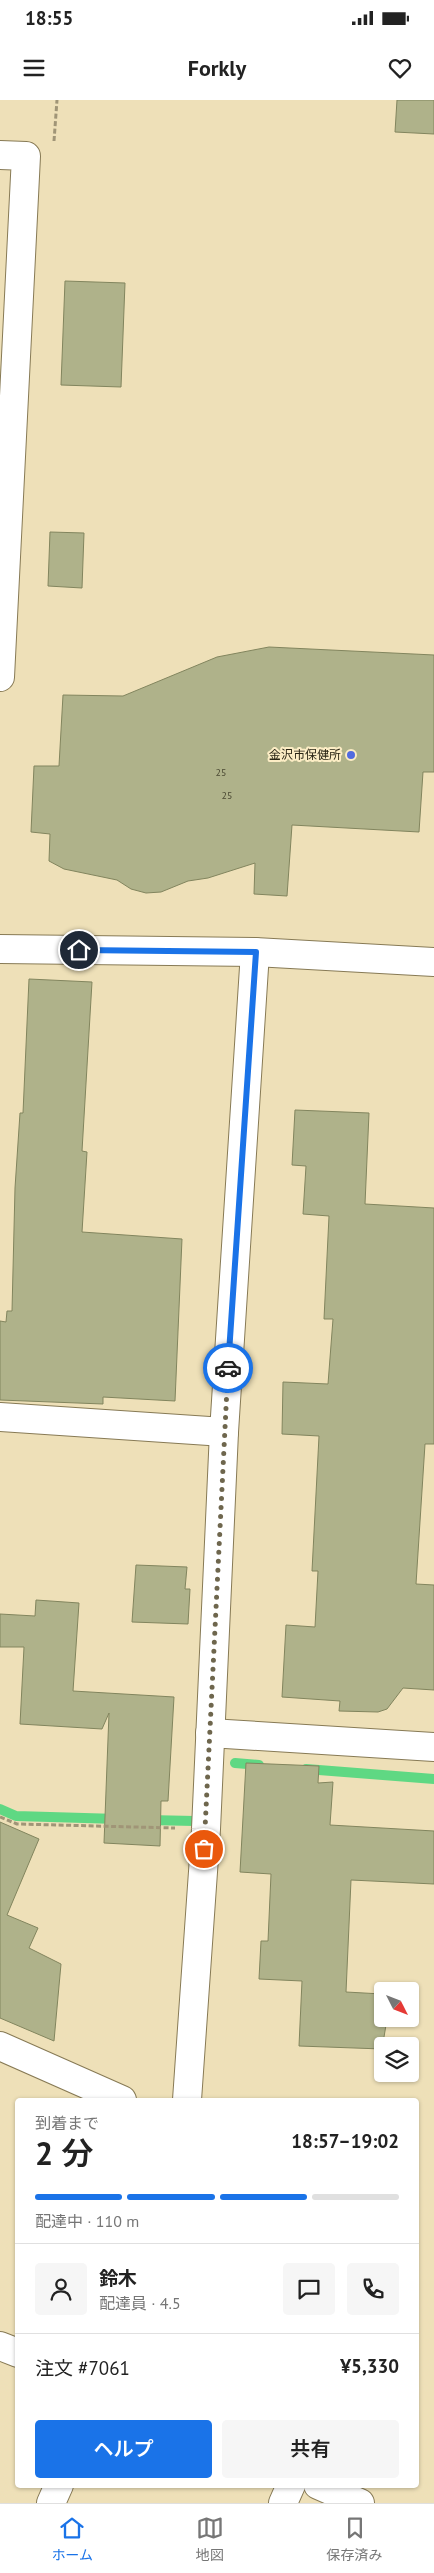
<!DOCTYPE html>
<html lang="ja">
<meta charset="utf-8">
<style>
:root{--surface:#fff;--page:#f6f6f6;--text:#222;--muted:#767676;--line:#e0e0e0;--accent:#1a73e8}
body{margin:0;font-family:"PT Sans","Noto Sans JP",sans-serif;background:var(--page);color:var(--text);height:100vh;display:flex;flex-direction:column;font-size:19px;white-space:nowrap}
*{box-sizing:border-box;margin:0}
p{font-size:16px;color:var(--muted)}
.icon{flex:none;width:28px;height:28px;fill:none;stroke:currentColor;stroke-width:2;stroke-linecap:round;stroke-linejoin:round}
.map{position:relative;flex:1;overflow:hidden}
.side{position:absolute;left:15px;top:1998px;width:404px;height:390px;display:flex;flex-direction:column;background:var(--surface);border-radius:5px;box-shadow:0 1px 4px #0004}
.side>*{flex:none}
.needle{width:32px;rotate:132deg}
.fabs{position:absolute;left:374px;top:1882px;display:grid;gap:10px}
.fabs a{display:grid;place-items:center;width:45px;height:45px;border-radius:5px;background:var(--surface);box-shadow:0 1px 4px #0004;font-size:25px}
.pin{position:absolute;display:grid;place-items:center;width:42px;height:42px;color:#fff;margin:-21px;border:2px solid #fff;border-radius:50%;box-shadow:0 1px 5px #0007}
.courier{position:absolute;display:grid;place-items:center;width:50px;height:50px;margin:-25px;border:4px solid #1a73e8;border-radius:50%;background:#fff;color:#222;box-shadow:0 1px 6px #0007}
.summary em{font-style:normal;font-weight:600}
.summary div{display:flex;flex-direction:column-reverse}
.summary{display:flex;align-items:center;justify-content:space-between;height:85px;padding:0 20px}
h1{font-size:32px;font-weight:600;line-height:38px}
.bar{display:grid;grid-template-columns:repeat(4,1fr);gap:8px 5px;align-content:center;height:60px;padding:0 20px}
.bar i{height:6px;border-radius:4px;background:var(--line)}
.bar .current{background:var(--accent)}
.bar p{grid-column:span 4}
.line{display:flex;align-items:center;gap:12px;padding:0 20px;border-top:1px solid var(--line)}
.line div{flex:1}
.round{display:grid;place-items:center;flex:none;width:52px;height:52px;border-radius:5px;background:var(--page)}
.action{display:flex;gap:10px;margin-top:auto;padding:10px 20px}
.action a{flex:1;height:58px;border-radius:5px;background:var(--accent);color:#fff;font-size:20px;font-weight:600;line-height:58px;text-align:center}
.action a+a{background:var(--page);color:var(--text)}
.status{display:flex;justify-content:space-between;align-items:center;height:35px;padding:0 25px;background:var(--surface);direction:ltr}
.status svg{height:14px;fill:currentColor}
header{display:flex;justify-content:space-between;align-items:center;height:65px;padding:0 20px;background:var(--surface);font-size:22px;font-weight:600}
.menu{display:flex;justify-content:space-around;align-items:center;height:70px;border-top:1px solid var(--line);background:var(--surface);font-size:14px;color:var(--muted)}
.menu a{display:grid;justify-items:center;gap:2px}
.menu .current{color:var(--accent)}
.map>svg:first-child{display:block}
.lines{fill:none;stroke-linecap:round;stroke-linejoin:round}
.stream{stroke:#5fd883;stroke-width:10}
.building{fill:#afb28a;stroke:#82855e}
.minor-casing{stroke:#877a55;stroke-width:30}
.path{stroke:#a09577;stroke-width:3;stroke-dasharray:5 2.5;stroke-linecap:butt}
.minor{stroke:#fff;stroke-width:28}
.done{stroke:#6e664d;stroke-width:5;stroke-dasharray:0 9}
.route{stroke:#1a73e8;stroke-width:6}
.poi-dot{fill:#526be0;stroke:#fcedc5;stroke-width:2}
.labels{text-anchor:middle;stroke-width:4;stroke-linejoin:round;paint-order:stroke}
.number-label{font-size:10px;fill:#4a4832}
.poi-label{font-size:12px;fill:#292414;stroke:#fcedc5;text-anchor:end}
</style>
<div class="status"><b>18:55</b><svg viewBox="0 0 49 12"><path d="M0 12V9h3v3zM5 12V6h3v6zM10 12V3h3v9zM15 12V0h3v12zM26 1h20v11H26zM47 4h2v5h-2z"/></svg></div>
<header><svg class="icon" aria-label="menu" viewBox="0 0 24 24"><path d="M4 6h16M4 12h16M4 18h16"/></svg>Forkly<svg class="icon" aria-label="heart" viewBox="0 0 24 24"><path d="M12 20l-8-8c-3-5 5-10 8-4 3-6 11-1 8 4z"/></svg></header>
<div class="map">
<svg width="434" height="2403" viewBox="0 0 434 2403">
<rect width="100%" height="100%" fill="#eee0b8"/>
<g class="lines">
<g class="stream">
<polyline points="235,1663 259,1665"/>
<polyline points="306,1669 434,1679"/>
<polyline points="0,1709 16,1716 118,1719"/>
<polyline points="147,1720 195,1721"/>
</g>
</g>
<g class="building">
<polygon points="397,0 434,0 434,34 395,32"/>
<polygon points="65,181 125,183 121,287 61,285"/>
<polygon points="50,432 84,433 82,488 48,486"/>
<polygon points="269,547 434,555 434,672 423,672 419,732 292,725 287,796 254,794 255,763 208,778 188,781 161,792 146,793 131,789 117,780 64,769 49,761 50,734 31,732 34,666 59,666 63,595 123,596 217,557"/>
<polygon points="29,879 92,882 82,1051 87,1052 82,1132 182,1139 175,1301 103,1297 103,1304 0,1300 0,1221 6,1222 7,1211 12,1211 15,1088 20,1013 23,1013"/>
<polygon points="295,1010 369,1013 365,1104 434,1108 434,1344 425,1344 416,1484 434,1485 434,1590 403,1588 387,1609 378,1612 339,1611 340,1601 282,1597 286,1525 315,1527 318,1471 312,1471 319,1336 282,1334 283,1282 328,1284 333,1219 324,1219 329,1116 303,1114 306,1066 292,1065"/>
<polygon points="136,1465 187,1467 185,1489 190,1489 188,1524 132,1522"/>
<polygon points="36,1500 79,1503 73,1591 174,1597 168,1701 161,1701 160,1746 104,1743 109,1613 102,1629 20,1624 24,1547 0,1547 0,1514 35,1516"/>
<polygon points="246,1663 319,1666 318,1683 333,1682 330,1725 434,1731 434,1784 351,1780 346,1892 382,1894 382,1919 387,1919 382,1949 299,1946 302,1881 259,1879 261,1841 268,1841 271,1774 240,1772"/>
<polygon points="0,1722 39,1739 7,1815 38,1828 29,1848 61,1864 54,1941 0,1918"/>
</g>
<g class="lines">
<g class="minor-casing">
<g id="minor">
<polyline points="0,55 26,56 0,577"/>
<polyline points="0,849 255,852 434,862"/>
<polyline points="0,1317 224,1332"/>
<polyline points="210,1633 434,1647"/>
<polyline points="0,1946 122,2000"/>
<polyline points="187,2000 206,1729 224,1332 255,852"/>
<polyline points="0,2246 18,2253"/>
<polyline points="318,2385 360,2403"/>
<polyline points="51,2403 59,2385"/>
<polyline points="283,2403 291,2385"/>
</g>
</g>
<g class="path">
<polyline points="54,41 57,0"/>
<polyline points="0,1717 17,1724 175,1728"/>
</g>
<use href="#minor" class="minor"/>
</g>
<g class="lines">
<polyline class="done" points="204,1749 228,1268"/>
<polyline class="route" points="79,850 256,852 228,1268"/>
</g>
<circle class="poi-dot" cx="351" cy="655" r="5"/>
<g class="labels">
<g class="number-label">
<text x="221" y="676">25</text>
<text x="227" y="699">25</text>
</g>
<g class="poi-label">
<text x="341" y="659">金沢市保健所</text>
</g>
</g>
</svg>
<div class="fabs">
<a><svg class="needle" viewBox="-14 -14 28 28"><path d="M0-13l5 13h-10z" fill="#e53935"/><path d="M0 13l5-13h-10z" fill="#767676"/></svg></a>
<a><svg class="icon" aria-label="layers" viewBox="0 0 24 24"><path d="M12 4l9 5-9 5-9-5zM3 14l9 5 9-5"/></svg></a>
</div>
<div class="pin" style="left:204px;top:1749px;background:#ea580c"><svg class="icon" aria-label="bag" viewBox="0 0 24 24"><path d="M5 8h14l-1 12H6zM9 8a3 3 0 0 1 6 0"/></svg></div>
<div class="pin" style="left:79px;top:850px;background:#1f2937"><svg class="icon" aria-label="home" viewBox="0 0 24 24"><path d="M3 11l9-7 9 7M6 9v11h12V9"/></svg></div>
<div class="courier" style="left:228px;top:1268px"><svg class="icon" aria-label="car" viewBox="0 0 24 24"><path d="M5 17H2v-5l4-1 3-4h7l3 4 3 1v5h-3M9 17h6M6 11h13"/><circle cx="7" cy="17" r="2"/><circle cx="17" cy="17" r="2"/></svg></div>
<section class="side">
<div class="summary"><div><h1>2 分</h1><p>到着まで</p></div><em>18:57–19:02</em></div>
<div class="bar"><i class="current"></i><i class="current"></i><i class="current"></i><i></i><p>配達中 · 110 m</p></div>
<div class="line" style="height:90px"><a class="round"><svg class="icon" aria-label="person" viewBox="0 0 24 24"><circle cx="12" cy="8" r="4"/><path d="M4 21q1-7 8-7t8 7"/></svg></a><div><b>鈴木</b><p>配達員 · 4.5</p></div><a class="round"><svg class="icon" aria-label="chat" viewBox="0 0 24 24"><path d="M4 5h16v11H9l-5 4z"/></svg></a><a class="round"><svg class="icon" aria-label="phone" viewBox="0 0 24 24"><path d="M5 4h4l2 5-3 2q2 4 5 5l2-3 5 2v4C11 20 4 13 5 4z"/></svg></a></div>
<div class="line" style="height:65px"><div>注文 #7061</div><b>¥5,330</b></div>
<div class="action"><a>ヘルプ</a><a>共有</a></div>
</section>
</div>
<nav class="menu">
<a class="current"><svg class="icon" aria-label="home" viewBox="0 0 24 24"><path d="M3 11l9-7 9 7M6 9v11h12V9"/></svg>ホーム</a>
<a><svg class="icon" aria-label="map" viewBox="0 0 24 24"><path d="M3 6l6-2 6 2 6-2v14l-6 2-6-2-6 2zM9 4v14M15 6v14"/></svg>地図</a>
<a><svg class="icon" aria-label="saved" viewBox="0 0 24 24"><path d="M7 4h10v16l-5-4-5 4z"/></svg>保存済み</a>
</nav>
